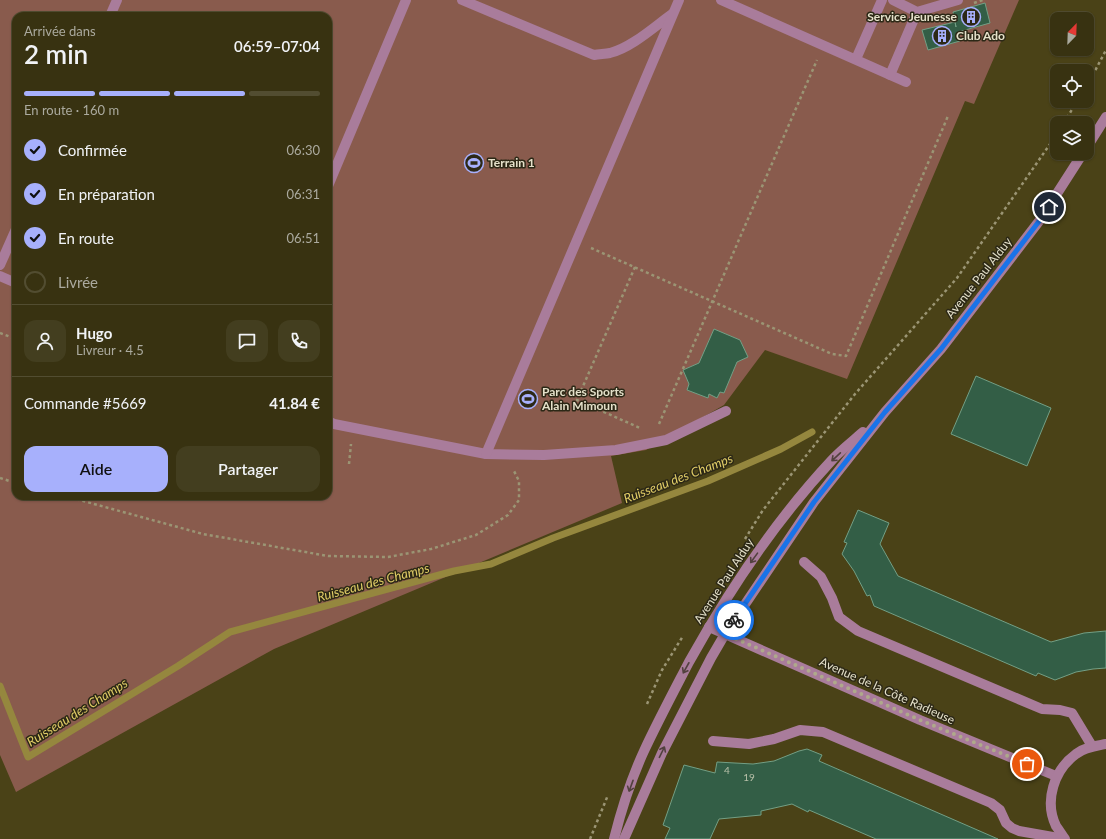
<!DOCTYPE html>
<html lang="fr">
<meta charset="utf-8">
<style>
:root{--surface:#383211;--page:#433e1f;--text:#f1f3f6;--muted:#abaa9f;--line:#524d31;--accent:#a7b0fc}
body{margin:0;font-family:Lato,sans-serif;background:var(--page);color:var(--text);height:100vh;display:flex;flex-direction:column;font-size:15px;white-space:nowrap}
*{box-sizing:border-box;margin:0}
p{font-size:13px;color:var(--muted)}
.icon{flex:none;width:22px;height:22px;fill:none;stroke:currentColor;stroke-width:2;stroke-linecap:round;stroke-linejoin:round}
.map{position:relative;flex:1;overflow:hidden}
.sheet{position:absolute;left:12px;top:12px;width:320px;height:488px;display:flex;flex-direction:column;background:var(--surface);border-radius:12px;box-shadow:0 1px 3px #0004,0 0 0 1px var(--line)}
.sheet>*{flex:none}
.needle{width:26px;rotate:23deg}
.buttons{position:absolute;left:1050px;top:12px;display:grid;gap:8px}
.buttons a{display:grid;place-items:center;width:44px;height:44px;border-radius:8px;background:var(--surface);box-shadow:0 1px 3px #0004,0 0 0 1px var(--line);font-size:20px}
.pin{position:absolute;display:grid;place-items:center;width:34px;height:34px;color:#fff;margin:-17px;border:2px solid #fff;border-radius:50%;box-shadow:0 1px 4px #0007}
.courier{position:absolute;display:grid;place-items:center;width:40px;height:40px;margin:-20px;border:3px solid #1a73e8;border-radius:50%;background:#fff;color:#222;box-shadow:0 1px 5px #0007}
.headline em{font-style:normal;font-weight:600}
.headline div{display:flex;flex-direction:column-reverse}
.headline{display:flex;align-items:center;justify-content:space-between;height:68px;padding:0 12px}
h1{font-size:26px;font-weight:600;line-height:30px}
.bar{display:grid;grid-template-columns:repeat(4,1fr);gap:6px 4px;align-content:center;height:48px;padding:0 12px}
.bar i{height:5px;border-radius:3px;background:var(--line)}
.bar .active{background:var(--accent)}
.bar p{grid-column:span 4}
.line{display:flex;align-items:center;gap:10px;padding:0 12px;border-top:1px solid var(--line)}
.line div{flex:1}
.round{display:grid;place-items:center;flex:none;width:42px;height:42px;border-radius:12px;background:var(--page)}
ol{padding:0 12px;list-style:none}
li{display:flex;align-items:center;gap:12px;height:44px}
li p{margin-inline-start:auto}
li .icon{padding:4px;border-radius:50%;background:var(--accent);color:#111;stroke-width:4}
li:last-child{color:var(--muted)}
li i{width:22px;height:22px;border:2px solid var(--line);border-radius:50%}
.button{display:flex;gap:8px;margin-top:auto;padding:8px 12px}
.button a{flex:1;height:46px;border-radius:12px;background:var(--accent);color:#111;font-size:16px;font-weight:600;line-height:46px;text-align:center}
.button a+a{background:var(--page);color:var(--text)}
.map>svg:first-child{display:block}
.green{fill:#895b4d;fill-rule:evenodd}
.lines{fill:none;stroke-linecap:round;stroke-linejoin:round}
.stream{stroke:#95873e;stroke-width:7}
.building{fill:#335e46;stroke:#739f85}
.path{stroke:#9b9574;stroke-width:2.5;stroke-dasharray:3 3;stroke-linecap:butt}
.minor{stroke:#a97c9b;stroke-width:10}
.oneway{stroke:#52413e}
.done{stroke:#afa98b;stroke-width:4;stroke-dasharray:0 7.2}
.route{stroke:#1a73e8;stroke-width:5}
.labels{text-anchor:middle;stroke-width:3;stroke-linejoin:round;paint-order:stroke}
.number-label{font-size:10px;fill:#b8c0a9}
.poi-label{font-size:12px;font-weight:bold;fill:#e5e1ca;stroke:#2c2816;text-anchor:start}
.street-label{font-size:12px;fill:#e5e1ca;stroke:#2c2816}
.water-label{font-size:13px;font-style:italic;fill:#e0cc66;stroke:#2c2816}
</style>
<div class="map">
<svg width="1106" height="839" viewBox="0 0 1106 839">
<rect width="100%" height="100%" fill="#4a4217"/>
<path class="green" d="M 0,0 L 1019,0 L 974,104 L 965,101 L 847,379 L 765,350 L 724,405 L 646,450 L 611,456 L 622,503 L 274,649 L 16,792 L 0,755 ZM 16,16 L 328,16 L 328,496 L 16,496 Z"/>
<g class="lines">
<polyline class="stream" points="0,686 28,757 178,666 230,632 454,571 491,564 553,538 708,481 781,449 812,432"/>
</g>
<g class="building">
<polygon points="985,3 990,23 958,32 960,41 928,50 922,30 955,22 956,27 953,12"/>
<polygon points="714,329 740,340 748,357 737,362 724,393 720,392 717,398 709,394 708,398 687,390 689,384 683,370 699,363"/>
<polygon points="976,376 1051,408 1027,466 951,434"/>
<polygon points="858,510 889,523 880,544 898,576 1051,642 1084,633 1106,631 1106,668 1093,669 1076,672 1055,680 1038,673 1036,676 874,606 870,595 867,596 854,571 842,554 847,543 844,542"/>
<polygon points="807,749 822,755 819,761 998,839 876,839 809,810 808,812 792,804 761,811 761,815 719,819 710,839 665,839 670,828 663,825 684,765 715,773 717,762 753,764 774,761 799,751"/>
</g>
<g class="lines">
<g class="path">
<polyline points="974,3 983,0"/>
<polyline points="1087,86 1106,50"/>
<polyline points="1064,123 1077,101"/>
<polyline points="591,248 832,354 846,356 948,116"/>
<polyline points="635,267 577,400 640,428"/>
<polyline points="0,333 16,339"/>
<polyline points="659,424 817,60"/>
<polyline points="349,464 351,444"/>
<polyline points="0,478 16,483"/>
<polyline points="65,496 203,534 328,556 388,557 431,549 476,535 508,515 519,500 519,481 514,471"/>
<polyline points="745,539 763,510 855,394 957,278 1057,134"/>
<polyline points="647,704 662,670 683,636"/>
<polyline points="590,839 608,795"/>
</g>
<g class="minor">
<path d="M 462,0 L 594,55 C 599,54 605,54 610,53 C 631,48 654,27 672,14"/>
<polyline points="721,0 906,82"/>
<polyline points="893,0 917,12 958,0"/>
<polyline points="110,16 117,0"/>
<polyline points="856,59 882,0"/>
<polyline points="890,75 917,12"/>
<polyline points="1087,147 1106,117"/>
<polyline points="328,186 406,0"/>
<polyline points="0,265 16,229"/>
<polyline points="0,276 16,283"/>
<polyline points="328,421 334,424 486,454 544,455 616,450 666,440 726,411"/>
<polyline points="486,454 679,0"/>
<polyline points="804,562 821,577 832,598 839,617 858,631 1042,709 1060,710 1072,713 1092,746"/>
<polyline points="709,627 920,720 1056,776"/>
<polyline points="713,741 749,744 774,739 800,730 823,732 991,803 1000,810 1006,823 1012,828 1019,831 1064,839"/>
<path d="M 614,839 C 621,811 632,777 644,751 C 658,721 674,691 689,662 C 729,590 776,520 832,460 C 841,450 853,441 863,432"/>
<polyline points="624,839 662,753 711,658 725,634 814,502 885,412 941,349 1040,220 1083,153"/>
<path d="M 1065,839 C 1062,835 1059,830 1056,826 C 1044,801 1054,770 1076,754 C 1085,747 1096,746 1106,744"/>
</g>
</g>
<defs><path id="oneway-shaft" d="M-6 0H5M1.5-3L5.5 0L1.5 3" fill="none" stroke-width="1.6" stroke-linecap="round" stroke-linejoin="round"/></defs>
<g class="oneway">
<use href="#oneway-shaft" transform="translate(836 457) rotate(137)"/>
<use href="#oneway-shaft" transform="translate(754 558) rotate(126)"/>
<use href="#oneway-shaft" transform="translate(686 668) rotate(119)"/>
<use href="#oneway-shaft" transform="translate(662 752) rotate(-64)"/>
<use href="#oneway-shaft" transform="translate(631 786) rotate(110)"/>
</g>
<g class="lines">
<polyline class="done" points="734,620 725,634 920,720 1027,764"/>
<polyline class="route" points="734,620 814,502 885,412 941,349 1040,220 1049,207"/>
</g>
<defs>
<g id="building-ring" transform="scale(1)"><circle r="9.5" fill="#2c2816" stroke="#a7b0fc" stroke-width="1.5"/><path d="M-4-6H4V6H1V3H-1V6H-4ZM-2.5-4.3h1.7v1.8h-1.7ZM.8-4.3h1.7v1.8H.8ZM-2.5-1h1.7V.8h-1.7ZM.8-1h1.7V.8H.8Z" fill="#a7b0fc"/></g>
<g id="stadium-ring" transform="scale(1)"><circle r="9.5" fill="#2c2816" stroke="#a7b0fc" stroke-width="1.5"/><path d="M0-5a6.5 5 0 1 0 0 10a6.5 5 0 1 0 0-10ZM-3.5-1.8h7v3.6h-7Z" fill="#a7b0fc"/></g>
</defs>
<g fill-rule="evenodd">
<use href="#building-ring" x="971" y="17"/>
<use href="#building-ring" x="942" y="36"/>
<use href="#stadium-ring" x="474" y="163"/>
<use href="#stadium-ring" x="528" y="399"/>
</g>
<g class="labels">
<g class="number-label">
<text x="727" y="774">4</text>
<text x="749" y="781">19</text>
</g>
<g class="poi-label">
<text x="957" y="21" text-anchor="end">Service Jeunesse</text>
<text x="956" y="40">Club Ado</text>
<text x="488" y="167">Terrain 1</text>
<text x="542" y="396">Parc des Sports<tspan x="542" dy="14">Alain Mimoun</tspan></text>
</g>
<g class="street-label">
<text transform="translate(979 278) rotate(-52)" y="4">Avenue Paul Alduy</text>
<text transform="translate(724 581) rotate(-57)" y="4">Avenue Paul Alduy</text>
<text transform="translate(887 691) rotate(24)" y="4">Avenue de la Côte Radieuse</text>
</g>
<g class="water-label">
<text transform="translate(678 478) rotate(-21)" y="5">Ruisseau des Champs</text>
<text transform="translate(373 582) rotate(-15)" y="5">Ruisseau des Champs</text>
<text transform="translate(77 712) rotate(-32)" y="5">Ruisseau des Champs</text>
</g>
</g>
</svg>
<div class="buttons">
<a><svg class="needle" viewBox="-14 -14 28 28"><path d="M0-13l5 13h-10z" fill="#e53935"/><path d="M0 13l5-13h-10z" fill="#abaa9f"/></svg></a>
<a><svg class="icon" aria-label="locate" viewBox="0 0 24 24"><circle cx="12" cy="12" r="6"/><path d="M12 2v4M12 18v4M2 12h4M18 12h4"/></svg></a>
<a><svg class="icon" aria-label="layers" viewBox="0 0 24 24"><path d="M12 4l9 5-9 5-9-5zM3 14l9 5 9-5"/></svg></a>
</div>
<div class="pin" style="left:1027px;top:764px;background:#ea580c"><svg class="icon" aria-label="bag" viewBox="0 0 24 24"><path d="M5 8h14l-1 12H6zM9 8a3 3 0 0 1 6 0"/></svg></div>
<div class="pin" style="left:1049px;top:207px;background:#1f2937"><svg class="icon" aria-label="home" viewBox="0 0 24 24"><path d="M3 11l9-7 9 7M6 9v11h12V9"/></svg></div>
<div class="courier" style="left:734px;top:620px"><svg class="icon" aria-label="bike" viewBox="0 0 24 24"><circle cx="6" cy="16" r="4"/><circle cx="18" cy="16" r="4"/><path d="M6 16l4-8h5l3 8M10 8l3 8H6M13 5h3"/></svg></div>
<section class="sheet">
<div class="headline"><div><h1>2 min</h1><p>Arrivée dans</p></div><em>06:59–07:04</em></div>
<div class="bar"><i class="active"></i><i class="active"></i><i class="active"></i><i></i><p>En route · 160 m</p></div>
<ol>
<li><svg class="icon" aria-label="check" viewBox="0 0 24 24"><path d="M5 12l5 5 9-10"/></svg>Confirmée<p>06:30</p></li>
<li><svg class="icon" aria-label="check" viewBox="0 0 24 24"><path d="M5 12l5 5 9-10"/></svg>En préparation<p>06:31</p></li>
<li><svg class="icon" aria-label="check" viewBox="0 0 24 24"><path d="M5 12l5 5 9-10"/></svg>En route<p>06:51</p></li>
<li><i></i>Livrée</li>
</ol>
<div class="line" style="height:72px"><a class="round"><svg class="icon" aria-label="person" viewBox="0 0 24 24"><circle cx="12" cy="8" r="4"/><path d="M4 21q1-7 8-7t8 7"/></svg></a><div><b>Hugo</b><p>Livreur · 4.5</p></div><a class="round"><svg class="icon" aria-label="chat" viewBox="0 0 24 24"><path d="M4 5h16v11H9l-5 4z"/></svg></a><a class="round"><svg class="icon" aria-label="phone" viewBox="0 0 24 24"><path d="M5 4h4l2 5-3 2q2 4 5 5l2-3 5 2v4C11 20 4 13 5 4z"/></svg></a></div>
<div class="line" style="height:52px"><div>Commande #5669</div><b>41.84 €</b></div>
<div class="button"><a>Aide</a><a>Partager</a></div>
</section>
</div>
